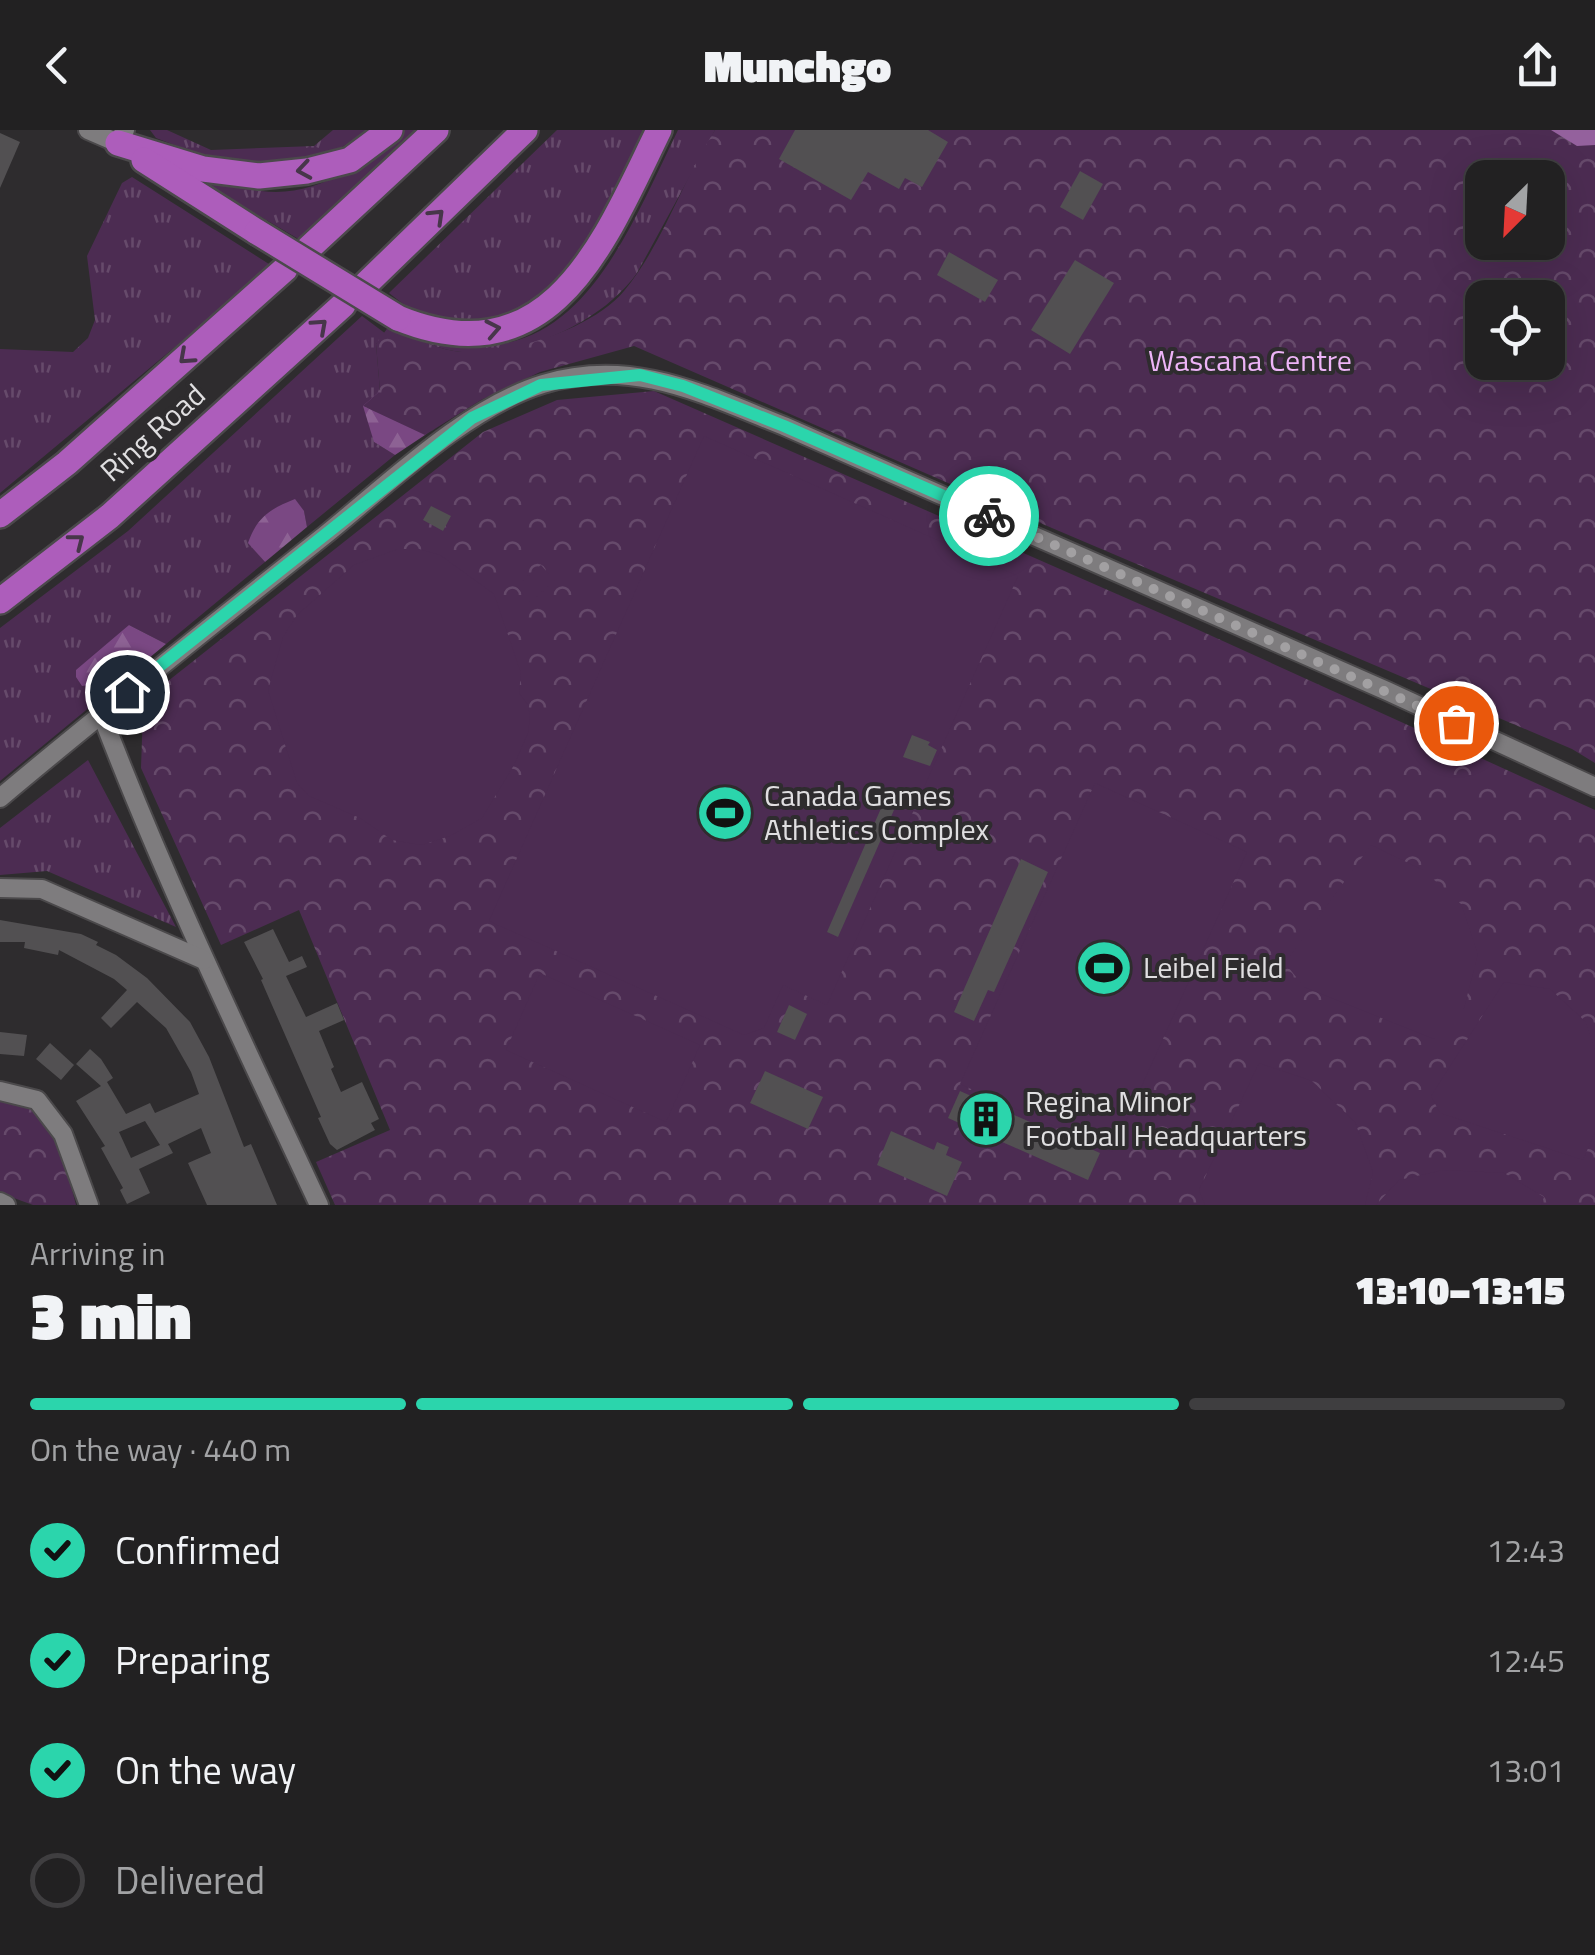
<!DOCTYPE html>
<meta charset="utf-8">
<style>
:root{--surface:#222122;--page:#2e2e2f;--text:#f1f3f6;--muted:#a2a3a5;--line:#3f3e40;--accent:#2bd5ac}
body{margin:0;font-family:"Titillium Web",sans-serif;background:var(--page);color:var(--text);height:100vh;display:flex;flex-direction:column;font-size:38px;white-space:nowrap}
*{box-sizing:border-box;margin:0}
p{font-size:32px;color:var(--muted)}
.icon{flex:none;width:55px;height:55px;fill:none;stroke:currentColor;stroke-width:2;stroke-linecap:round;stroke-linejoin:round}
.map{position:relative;height:1075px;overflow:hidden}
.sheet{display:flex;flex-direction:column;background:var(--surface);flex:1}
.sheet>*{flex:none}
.needle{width:65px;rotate:204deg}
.fabs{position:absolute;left:1465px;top:30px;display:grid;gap:20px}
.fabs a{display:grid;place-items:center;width:100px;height:100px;border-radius:20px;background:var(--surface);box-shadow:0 10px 40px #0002,0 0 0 2px var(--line);font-size:50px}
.pin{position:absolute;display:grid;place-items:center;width:85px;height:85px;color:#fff;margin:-42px;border:5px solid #fff;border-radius:50%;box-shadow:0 2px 10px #0007}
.courier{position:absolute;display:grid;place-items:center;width:100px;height:100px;margin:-50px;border:8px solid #2bd5ac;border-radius:50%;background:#fff;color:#222;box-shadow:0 2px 12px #0007}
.head em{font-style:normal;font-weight:800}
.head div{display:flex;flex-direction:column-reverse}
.head{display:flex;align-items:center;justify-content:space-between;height:170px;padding:0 30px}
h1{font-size:65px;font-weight:800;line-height:75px}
.bar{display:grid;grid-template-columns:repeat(4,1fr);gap:15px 10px;align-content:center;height:120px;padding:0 30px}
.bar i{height:12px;border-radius:8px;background:var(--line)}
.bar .on{background:var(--accent)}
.bar p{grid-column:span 4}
ol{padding:0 30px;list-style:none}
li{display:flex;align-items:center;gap:30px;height:110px}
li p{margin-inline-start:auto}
li .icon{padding:10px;border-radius:50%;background:var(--accent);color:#111;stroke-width:4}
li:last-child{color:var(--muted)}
li i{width:55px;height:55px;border:5px solid var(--line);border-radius:50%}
header{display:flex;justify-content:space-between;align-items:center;height:130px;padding:0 30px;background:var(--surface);font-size:45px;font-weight:800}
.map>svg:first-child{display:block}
.grass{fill:url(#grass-tufts)}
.forest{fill:url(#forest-firs)}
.park{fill:url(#park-crowns);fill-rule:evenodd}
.pitch{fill:#4c2c52}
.water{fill:#94619d}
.building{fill:#525052;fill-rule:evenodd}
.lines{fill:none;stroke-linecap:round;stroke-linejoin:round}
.minor-casing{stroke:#4b494b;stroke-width:22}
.highway-casing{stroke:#4b494b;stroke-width:30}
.minor{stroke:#7e7c7e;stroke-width:18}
.highway{stroke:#ad5dbb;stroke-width:25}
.highway-bridge-casing{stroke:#4b494b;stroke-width:30;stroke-linecap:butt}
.highway-bridge{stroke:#ad5dbb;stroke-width:25}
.oneway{stroke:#47364a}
.done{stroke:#a2a0a2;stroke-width:10;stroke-dasharray:0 18}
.route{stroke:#2bd5ac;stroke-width:12}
.labels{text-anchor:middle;stroke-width:8;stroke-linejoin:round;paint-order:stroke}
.park-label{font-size:30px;fill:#edb4f7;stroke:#2e2c2e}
.street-label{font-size:30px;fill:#e0dfe1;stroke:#2e2c2e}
.poi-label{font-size:30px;fill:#e0dfe1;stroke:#2e2c2e;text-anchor:start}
</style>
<header><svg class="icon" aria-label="back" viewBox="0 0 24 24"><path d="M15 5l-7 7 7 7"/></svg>Munchgo<svg class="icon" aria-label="share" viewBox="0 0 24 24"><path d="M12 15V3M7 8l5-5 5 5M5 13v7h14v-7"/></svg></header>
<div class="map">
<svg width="1595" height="1075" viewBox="0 0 1595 1075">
<defs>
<pattern id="grass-tufts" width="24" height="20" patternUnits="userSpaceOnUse" patternTransform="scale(2.5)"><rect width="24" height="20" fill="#4c2c52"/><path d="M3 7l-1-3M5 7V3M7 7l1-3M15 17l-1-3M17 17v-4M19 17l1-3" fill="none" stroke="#664a6b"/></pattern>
<pattern id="forest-firs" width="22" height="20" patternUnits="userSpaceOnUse" patternTransform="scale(2.5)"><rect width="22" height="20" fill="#7a4883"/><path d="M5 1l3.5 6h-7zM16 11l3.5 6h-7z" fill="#8d6294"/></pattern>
<pattern id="park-crowns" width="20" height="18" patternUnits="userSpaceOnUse" patternTransform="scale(2.5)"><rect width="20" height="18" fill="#4c2c52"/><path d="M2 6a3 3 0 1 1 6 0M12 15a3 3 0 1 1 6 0" fill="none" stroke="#664a6b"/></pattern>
</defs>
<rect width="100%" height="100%" fill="#2e2c2e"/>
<g class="grass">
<path d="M 150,0 L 167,0 L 211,20 L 314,16 L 333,0 L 366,0 C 295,58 234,37 156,8 Z"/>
<path d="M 402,0 L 419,0 L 302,111 L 190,45 L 192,43 C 214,48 238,58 261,61 C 318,68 361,34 402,0 Z"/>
<polygon points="557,0 650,0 580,135 519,185 456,194 411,180 389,163"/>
<path d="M 678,0 L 715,0 L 637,143 C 601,194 517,231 454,221 C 431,217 410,205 390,196 C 564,269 615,130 678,0 Z"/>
<polygon points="132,47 272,136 0,363 0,219 73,222 88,208 95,190 87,126 122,53"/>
<polygon points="362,186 386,204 376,214 380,261 374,312 395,325 307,397 304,381 249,413 265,432 166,514 129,495 106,553 108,562 0,651 0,498 128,401"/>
<polygon points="88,630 176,797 47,741 0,745 0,698"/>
</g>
<g class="forest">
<polygon points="478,247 425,305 395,325 374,312 363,276 380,261"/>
<path d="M 295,369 L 304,381 L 307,397 L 265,432 L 248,413 C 257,387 270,379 295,369 Z"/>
<polygon points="129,495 166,514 108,562 105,553 82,556 76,547 76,540"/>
</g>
<g class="park">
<path d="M 715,0 L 1595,0 L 1595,633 L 1572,619 L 1019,384 L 634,216 L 540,242 L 481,270 L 425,305 L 363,276 L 380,261 L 376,214 L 389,196 C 410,205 431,217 454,221 C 502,228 592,200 624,161 C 663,114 682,51 715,0 ZM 1482,48 L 1548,48 L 1548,112 L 1482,112 ZM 1482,168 L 1548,168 L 1548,232 L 1482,232 Z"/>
<polygon points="654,261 1192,497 1595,680 1595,1075 335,1075 316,1032 390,1000 299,780 221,815 141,638 143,581 163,555 483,302 557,270"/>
<polygon points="0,968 34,975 58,1007 76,1075 33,1075 0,1063"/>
</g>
<g class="pitch">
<polygon points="704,306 1018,446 827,875 783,855 764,898 744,905 489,791"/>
<polygon points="398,419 419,419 440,425 494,464 521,543 519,563 528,575 530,587 528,603 514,635 482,688 450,706 421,715 392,710 360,688 309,666 297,653 268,560 283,507 297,485 354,435"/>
<polygon points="541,435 555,451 530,472 516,456"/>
<polygon points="1095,653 1247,722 1112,1022 960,954"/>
<polygon points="1371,715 1423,740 1461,774 1478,824 1464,878 1434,909 1304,857 1285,833"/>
<polygon points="540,843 700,915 666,992 506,920"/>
<polygon points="1504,852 1550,859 1586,892 1595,919 1595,1002 1583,1030 1440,983 1431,966"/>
<polygon points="1259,933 1312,951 1355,992 1373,1042 1365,1075 1205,1075 1199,1060"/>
<polygon points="1443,1040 1504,1043 1544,1067 1541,1075 1376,1075 1399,1050"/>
</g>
<polygon class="water" points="1551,0 1595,0 1595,15 1577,16"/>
<g class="building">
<polygon points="795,0 928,0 948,12 922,57 905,48 899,59 868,42 851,70 779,29"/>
<polygon points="0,3 20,12 0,58"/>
<polygon points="1080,41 1103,54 1083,90 1060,77"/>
<polygon points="949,122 998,150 985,172 937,145"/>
<polygon points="1075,130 1114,153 1070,224 1031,200"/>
<polygon points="431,376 451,386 443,401 423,390"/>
<polygon points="912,605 930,612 928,615 937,620 930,636 903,627"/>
<polygon points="882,676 894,680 838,807 827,802"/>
<polygon points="1021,729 1048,742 994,862 988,860 974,891 954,882"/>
<path d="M 0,790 L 81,804 L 98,812 L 96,815 L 116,825 L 147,848 L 190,892 L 209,927 L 244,1017 L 251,1014 L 277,1075 L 207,1075 L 188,1033 L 211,1023 L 201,998 L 168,1014 L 173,1023 L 139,1039 L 150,1063 L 127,1074 L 120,1060 L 123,1058 L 101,1018 L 105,1016 L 76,971 L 101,956 L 76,934 L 90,919 L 101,929 L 113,948 L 107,952 L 126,984 L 150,973 L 155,983 L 199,964 L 191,942 L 166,898 L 137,872 L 111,898 L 101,888 L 127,860 L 114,849 L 59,820 L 58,825 L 24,818 L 25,812 L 0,812 ZM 145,991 L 160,1015 L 131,1028 L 119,1002 Z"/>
<polygon points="273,799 289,832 302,826 307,837 286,846 306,887 337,873 344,890 319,901 334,937 331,939 341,962 362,952 379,989 371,993 375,1000 337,1020 330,1014 318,988 321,987 261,850 263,849 244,812"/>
<polygon points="789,875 807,884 795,910 777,902"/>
<polygon points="0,902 27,905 24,926 0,924"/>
<polygon points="50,913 74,935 61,950 36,929"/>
<polygon points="765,941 823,967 808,999 750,973"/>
<polygon points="960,961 1100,1023 1088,1050 948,988"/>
<polygon points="891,1001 934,1020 937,1012 949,1017 946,1025 962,1032 947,1066 877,1035"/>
</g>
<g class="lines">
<g class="minor-casing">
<g id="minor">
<polyline points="88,0 118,13 125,0"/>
<path d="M 101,583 C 165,751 243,912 319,1075"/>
<path d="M 0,668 C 107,578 216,492 325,405 C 387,355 467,277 543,254 C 633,227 703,264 784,296 L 1387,561 L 1595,657"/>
<polyline points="0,758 42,759 204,830"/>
<polyline points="0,961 37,970 63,1004 89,1075"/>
<polyline points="0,1072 6,1075"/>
</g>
</g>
<g class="highway-casing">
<g id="highway">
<polyline points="118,13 203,39 259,46 307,41 350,30 390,0"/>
<polyline points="144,30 257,102"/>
<polyline points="309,118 436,0"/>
<polyline points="366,154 525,0"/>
<path d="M 398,188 C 552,251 605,110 659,0"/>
<polyline points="0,385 67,333 285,139"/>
<polyline points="0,471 110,386 343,175"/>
</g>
</g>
<use href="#minor" class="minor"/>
<use href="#highway" class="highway"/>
<g class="highway-bridge-casing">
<polyline id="highway-bridge" points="257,102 398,188"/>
</g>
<use href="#highway-bridge" class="highway-bridge"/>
</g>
<defs><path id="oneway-chevron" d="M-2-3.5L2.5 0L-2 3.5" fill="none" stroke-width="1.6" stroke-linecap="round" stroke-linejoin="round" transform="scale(2.5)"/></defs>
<g class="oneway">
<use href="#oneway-chevron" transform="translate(304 40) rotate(171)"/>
<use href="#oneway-chevron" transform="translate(437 86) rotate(-44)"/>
<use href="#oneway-chevron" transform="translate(320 196) rotate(-42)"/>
<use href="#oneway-chevron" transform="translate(493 199) rotate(-11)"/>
<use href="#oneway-chevron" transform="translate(186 227) rotate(138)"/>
<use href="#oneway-chevron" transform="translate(77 411) rotate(-38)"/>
</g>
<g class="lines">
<polyline class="done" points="989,386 1456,593"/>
<polyline class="route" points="127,562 472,288 541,255 640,245 683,256 784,296 989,386"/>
</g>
<defs>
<g id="stadium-disc" transform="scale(2.875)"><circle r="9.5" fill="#2bd5ac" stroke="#2e2c2e"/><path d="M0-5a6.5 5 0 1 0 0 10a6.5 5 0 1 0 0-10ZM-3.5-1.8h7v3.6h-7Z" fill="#111"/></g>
<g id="building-disc" transform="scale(2.875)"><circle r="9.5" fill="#2bd5ac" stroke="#2e2c2e"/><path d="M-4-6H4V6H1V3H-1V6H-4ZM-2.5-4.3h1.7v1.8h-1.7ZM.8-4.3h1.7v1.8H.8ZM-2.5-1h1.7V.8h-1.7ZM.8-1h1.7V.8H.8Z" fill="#111"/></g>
</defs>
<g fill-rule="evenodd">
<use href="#stadium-disc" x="725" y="683"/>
<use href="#stadium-disc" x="1104" y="838"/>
<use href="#building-disc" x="986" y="989"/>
</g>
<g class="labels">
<g class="park-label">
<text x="1250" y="241">Wascana Centre</text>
</g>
<g class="street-label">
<text transform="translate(153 303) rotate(-42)" y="10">Ring Road</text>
</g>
<g class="poi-label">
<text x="764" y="676">Canada Games<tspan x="764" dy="34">Athletics Complex</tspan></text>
<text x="1143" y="848">Leibel Field</text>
<text x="1025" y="982">Regina Minor<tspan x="1025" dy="34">Football Headquarters</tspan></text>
</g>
</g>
</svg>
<div class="fabs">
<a><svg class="needle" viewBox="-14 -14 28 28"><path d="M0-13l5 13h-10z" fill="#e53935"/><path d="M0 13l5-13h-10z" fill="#a2a3a5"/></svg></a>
<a><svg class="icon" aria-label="locate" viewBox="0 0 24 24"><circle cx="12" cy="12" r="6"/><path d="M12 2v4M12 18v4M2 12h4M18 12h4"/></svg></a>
</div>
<div class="pin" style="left:1456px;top:593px;background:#ea580c"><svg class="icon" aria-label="bag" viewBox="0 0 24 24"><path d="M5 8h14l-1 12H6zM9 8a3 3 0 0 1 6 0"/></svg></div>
<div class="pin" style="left:127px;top:562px;background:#1f2937"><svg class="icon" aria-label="home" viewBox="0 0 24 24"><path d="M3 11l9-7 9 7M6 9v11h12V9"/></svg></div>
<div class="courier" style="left:989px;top:386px"><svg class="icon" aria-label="bike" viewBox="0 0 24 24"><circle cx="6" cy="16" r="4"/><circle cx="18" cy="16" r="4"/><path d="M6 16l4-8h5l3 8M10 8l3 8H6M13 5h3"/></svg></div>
</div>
<section class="sheet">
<div class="head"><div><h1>3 min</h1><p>Arriving in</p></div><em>13:10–13:15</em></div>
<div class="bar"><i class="on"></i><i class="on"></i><i class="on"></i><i></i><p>On the way · 440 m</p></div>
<ol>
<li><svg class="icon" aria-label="check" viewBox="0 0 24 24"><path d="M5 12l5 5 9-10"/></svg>Confirmed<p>12:43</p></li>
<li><svg class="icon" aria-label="check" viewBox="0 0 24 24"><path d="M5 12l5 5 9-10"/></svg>Preparing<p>12:45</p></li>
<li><svg class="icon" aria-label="check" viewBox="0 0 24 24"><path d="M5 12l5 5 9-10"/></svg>On the way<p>13:01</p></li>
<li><i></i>Delivered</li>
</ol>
</section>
